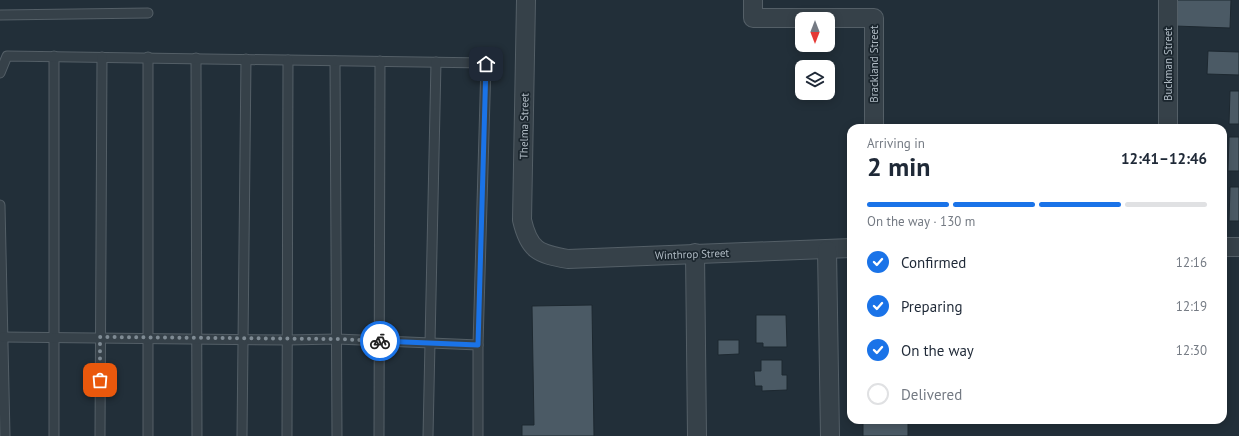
<!DOCTYPE html>
<meta charset="utf-8">
<style>
:root{--surface:#fff;--page:#f6f6f7;--text:#1f2937;--muted:#747a83;--line:#e0e1e3;--accent:#1a73e8}
body{margin:0;font-family:"PT Sans",sans-serif;background:var(--page);color:var(--text);height:100vh;display:flex;flex-direction:column;font-size:15px;white-space:nowrap}
*{box-sizing:border-box;margin:0}
p{font-size:13px;color:var(--muted)}
.icon{flex:none;width:22px;height:22px;fill:none;stroke:currentColor;stroke-width:2;stroke-linecap:round;stroke-linejoin:round}
.map{position:relative;flex:1;overflow:hidden}
.side{position:absolute;left:847px;top:124px;width:380px;height:300px;display:flex;flex-direction:column;background:var(--surface);border-radius:12px;box-shadow:0 2px 10px #0003}
.side>*{flex:none}
.needle{width:26px;rotate:180deg}
.controls{position:absolute;left:795px;top:12px;display:grid;gap:8px}
.controls a{display:grid;place-items:center;width:40px;height:40px;border-radius:8px;background:var(--surface);box-shadow:0 2px 10px #0003;font-size:20px}
.pin{position:absolute;display:grid;place-items:center;width:34px;height:34px;color:#fff;margin:-17px;border-radius:8px;box-shadow:0 2px 6px #0006}
.courier{position:absolute;display:grid;place-items:center;width:40px;height:40px;margin:-20px;border:3px solid #1a73e8;border-radius:50%;background:#fff;color:#222;box-shadow:0 1px 5px #0007}
.head em{font-style:normal;font-weight:800}
.head div{display:flex;flex-direction:column-reverse}
.head{display:flex;align-items:center;justify-content:space-between;height:68px;padding:0 20px}
h1{font-size:26px;font-weight:800;line-height:30px}
.bar{display:grid;grid-template-columns:repeat(4,1fr);gap:6px 4px;align-content:center;height:48px;padding:0 20px}
.bar i{height:5px;border-radius:3px;background:var(--line)}
.bar .current{background:var(--accent)}
.bar p{grid-column:span 4}
ol{padding:0 20px;list-style:none}
li{display:flex;align-items:center;gap:12px;height:44px}
li p{margin-inline-start:auto}
li .icon{padding:4px;border-radius:50%;background:var(--accent);color:#fff;stroke-width:4}
li:last-child{color:var(--muted)}
li i{width:22px;height:22px;border:2px solid var(--line);border-radius:50%}
.map>svg:first-child{display:block}
.building{fill:#4b5a65;stroke:#1d2830}
.lines{fill:none;stroke-linecap:round;stroke-linejoin:round}
.lane-casing{stroke:#545f67;stroke-width:11}
.street-casing{stroke:#545f67;stroke-width:20}
.lane{stroke:#364149;stroke-width:9}
.street{stroke:#364149;stroke-width:18}
.done{stroke:#7f8b94;stroke-width:4;stroke-dasharray:0 7.2}
.route{stroke:#1a73e8;stroke-width:5}
.labels{text-anchor:middle;stroke-width:3.5;stroke-linejoin:round;paint-order:stroke}
.street-label{font-size:11px;fill:#b1bcc5;stroke:#1b262e}
</style>
<div class="map">
<svg width="1239" height="436" viewBox="0 0 1239 436">
<rect width="100%" height="100%" fill="#222f39"/>
<g class="building">
<polygon points="1176,0 1231,0 1230,28 1175,26"/>
<polygon points="1208,51 1239,52 1239,75 1207,74"/>
<polygon points="1230,91 1239,91 1239,124 1229,124"/>
<polygon points="1229,137 1239,137 1239,171 1228,171"/>
<polygon points="1230,187 1239,187 1239,221 1229,221"/>
<polygon points="592,305 594,436 522,436 522,425 534,425 532,306"/>
<polygon points="756,315 786,315 787,347 763,347 763,343 756,343"/>
<polygon points="718,340 739,340 739,354 718,355"/>
<polygon points="761,360 782,360 782,375 787,375 787,390 762,391 762,386 755,386 754,371 761,371"/>
<polygon points="869,420 908,420 908,436 863,436 863,423 870,423"/>
</g>
<g class="lines">
<g class="lane-casing">
<g id="lane">
<polyline points="0,15 148,13"/>
<polyline points="54,56 54,436"/>
<polyline points="148,57 148,436"/>
<polyline points="196,58 197,436"/>
<polyline points="335,61 337,436"/>
<polyline points="0,73 7,56 486,63 478,345 478,436"/>
<polyline points="0,205 5,436"/>
<polyline points="3,337 287,340 337,339 478,345"/>
<polyline points="100,436 102,57"/>
<polyline points="242,436 246,59"/>
<polyline points="287,436 288,60"/>
<polyline points="379,436 380,61"/>
<polyline points="428,436 436,62"/>
</g>
</g>
<g class="street-casing">
<g id="street">
<path d="M 526,0 L 522,220 C 529,250 538,254 568,259 L 851,248"/>
<polyline points="753,0 753,18 874,18 874,128"/>
<polyline points="1168,128 1168,0"/>
<polyline points="1223,247 1239,247"/>
<polyline points="827,250 830,436"/>
<polyline points="695,253 697,436"/>
</g>
</g>
<use href="#lane" class="lane"/>
<use href="#street" class="street"/>
</g>
<g class="lines">
<polyline class="done" points="100,380 100,337 337,339 380,341"/>
<polyline class="route" points="380,341 478,345 486,64"/>
</g>
<g class="labels">
<g class="street-label">
<text transform="translate(874 64) rotate(-90)" y="4">Brackland Street</text>
<text transform="translate(1168 64) rotate(-90)" y="4">Buckman Street</text>
<text transform="translate(524 126) rotate(-89)" y="4">Thelma Street</text>
<text transform="translate(692 254) rotate(-2)" y="4">Winthrop Street</text>
</g>
</g>
</svg>
<div class="controls">
<a><svg class="needle" viewBox="-14 -14 28 28"><path d="M0-13l5 13h-10z" fill="#e53935"/><path d="M0 13l5-13h-10z" fill="#747a83"/></svg></a>
<a><svg class="icon" aria-label="layers" viewBox="0 0 24 24"><path d="M12 4l9 5-9 5-9-5zM3 14l9 5 9-5"/></svg></a>
</div>
<div class="pin" style="left:100px;top:380px;background:#ea580c"><svg class="icon" aria-label="bag" viewBox="0 0 24 24"><path d="M5 8h14l-1 12H6zM9 8a3 3 0 0 1 6 0"/></svg></div>
<div class="pin" style="left:486px;top:64px;background:#1f2937"><svg class="icon" aria-label="home" viewBox="0 0 24 24"><path d="M3 11l9-7 9 7M6 9v11h12V9"/></svg></div>
<div class="courier" style="left:380px;top:341px"><svg class="icon" aria-label="bike" viewBox="0 0 24 24"><circle cx="6" cy="16" r="4"/><circle cx="18" cy="16" r="4"/><path d="M6 16l4-8h5l3 8M10 8l3 8H6M13 5h3"/></svg></div>
<section class="side">
<div class="head"><div><h1>2 min</h1><p>Arriving in</p></div><em>12:41–12:46</em></div>
<div class="bar"><i class="current"></i><i class="current"></i><i class="current"></i><i></i><p>On the way · 130 m</p></div>
<ol>
<li><svg class="icon" aria-label="check" viewBox="0 0 24 24"><path d="M5 12l5 5 9-10"/></svg>Confirmed<p>12:16</p></li>
<li><svg class="icon" aria-label="check" viewBox="0 0 24 24"><path d="M5 12l5 5 9-10"/></svg>Preparing<p>12:19</p></li>
<li><svg class="icon" aria-label="check" viewBox="0 0 24 24"><path d="M5 12l5 5 9-10"/></svg>On the way<p>12:30</p></li>
<li><i></i>Delivered</li>
</ol>
</section>
</div>
